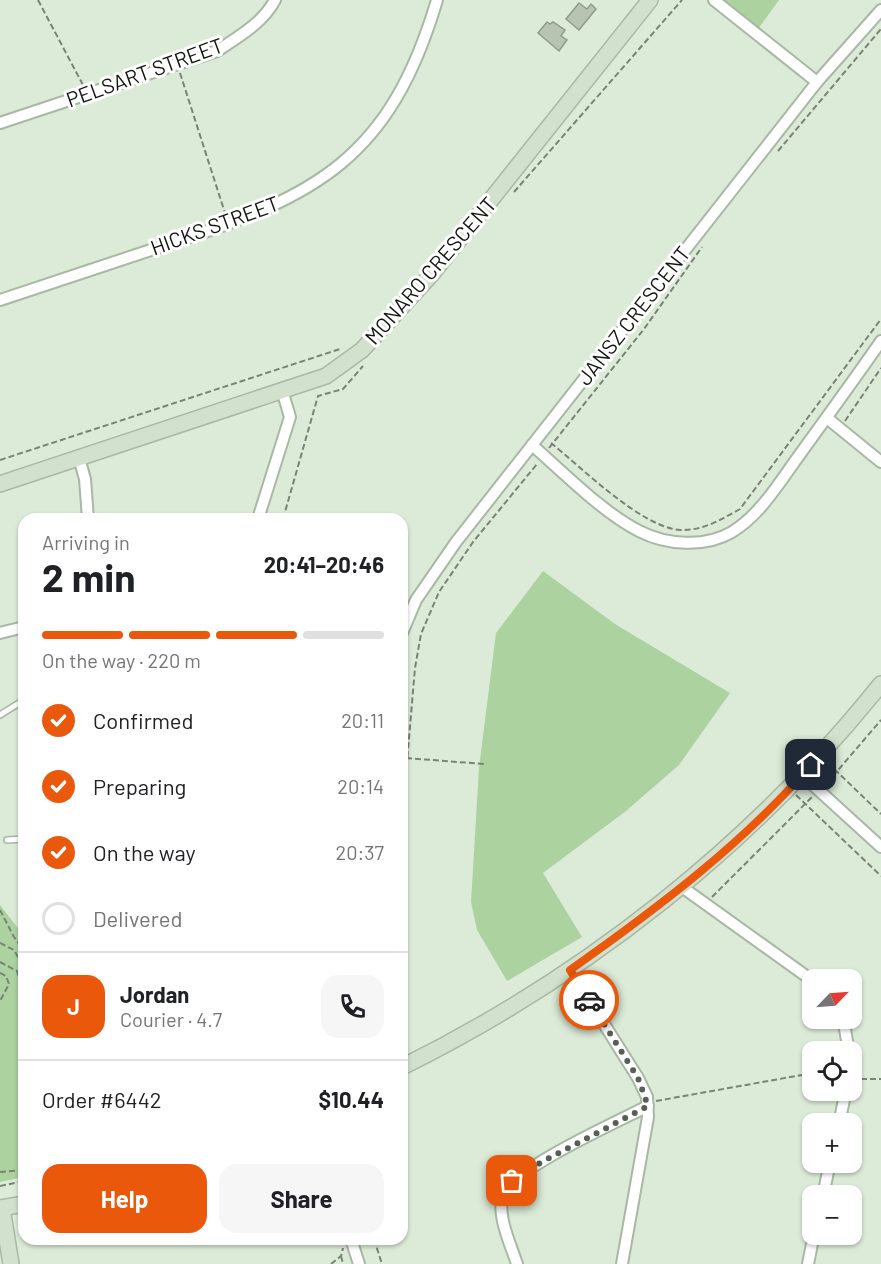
<!DOCTYPE html>
<meta charset="utf-8">
<style>
:root{--surface:#fff;--page:#f6f6f6;--text:#202124;--muted:#757577;--line:#e0e0e0;--accent:#ea580c}
body{margin:0;font-family:Barlow,sans-serif;background:var(--page);color:var(--text);height:100vh;display:flex;flex-direction:column;font-size:22px;white-space:nowrap}
*{box-sizing:border-box;margin:0}
p{font-size:20px;color:var(--muted)}
.icon{flex:none;width:33px;height:33px;fill:none;stroke:currentColor;stroke-width:2;stroke-linecap:round;stroke-linejoin:round}
.map{position:relative;flex:1;overflow:hidden}
.details{position:absolute;left:18px;top:513px;width:390px;height:732px;display:flex;flex-direction:column;background:var(--surface);border-radius:18px;box-shadow:0 2px 4px #0004}
.details>*{flex:none}
.needle{width:39px;rotate:65deg}
.controls{position:absolute;left:802px;top:969px;display:grid;gap:12px}
.controls a{display:grid;place-items:center;width:60px;height:60px;border-radius:12px;background:var(--surface);box-shadow:0 2px 4px #0004;font-size:30px}
.pin{position:absolute;display:grid;place-items:center;width:51px;height:51px;color:#fff;margin:-26px;border-radius:12px;box-shadow:0 3px 9px #0006}
.courier{position:absolute;display:grid;place-items:center;width:60px;height:60px;margin:-30px;border:4px solid #ea580c;border-radius:50%;background:#fff;color:#222;box-shadow:0 2px 8px #0007}
.headline em{font-style:normal;font-weight:700}
.headline div{display:flex;flex-direction:column-reverse}
.headline{display:flex;align-items:center;justify-content:space-between;height:102px;padding:0 24px}
h1{font-size:39px;font-weight:700;line-height:45px}
.bar{display:grid;grid-template-columns:repeat(4,1fr);gap:9px 6px;align-content:center;height:72px;padding:0 24px}
.bar i{height:8px;border-radius:4px;background:var(--line)}
.bar .on{background:var(--accent)}
.bar p{grid-column:span 4}
.line{display:flex;align-items:center;gap:15px;padding:0 24px;border-top:2px solid var(--line)}
.line div{flex:1}
.round{display:grid;place-items:center;flex:none;width:63px;height:63px;border-radius:18px;background:var(--page)}
ol{padding:0 24px;list-style:none}
li{display:flex;align-items:center;gap:18px;height:66px}
li p{margin-inline-start:auto}
li .icon{padding:6px;border-radius:50%;background:var(--accent);color:#fff;stroke-width:4}
li:last-child{color:var(--muted)}
li i{width:33px;height:33px;border:3px solid var(--line);border-radius:50%}
.cta{display:flex;gap:12px;margin-top:auto;padding:12px 24px}
.cta a{flex:1;height:69px;border-radius:18px;background:var(--accent);color:#fff;font-size:24px;font-weight:700;line-height:69px;text-align:center}
.cta a+a{background:var(--page);color:var(--text)}
.map>svg:first-child{display:block}
.green{fill:#acd2a0}
.building{fill:#b6c4b1;stroke:#8e9c89;stroke-width:1.5}
.lines{fill:none;stroke-linecap:round;stroke-linejoin:round}
.lane-casing{stroke:#a9b8a5;stroke-width:8}
.street-casing{stroke:#a9b8a5;stroke-width:14}
.secondary-casing{stroke:#a9b8a5;stroke-width:18}
.path{stroke:#798376;stroke-width:2;stroke-dasharray:6 3;stroke-linecap:butt}
.lane{stroke:#fff;stroke-width:5}
.street{stroke:#fff;stroke-width:10}
.secondary{stroke:#d2e1ce;stroke-width:15}
.done{stroke:#576055;stroke-width:6;stroke-dasharray:0 10.8}
.route{stroke:#ea580c;stroke-width:8}
.labels{text-anchor:middle;stroke-width:6;stroke-linejoin:round;paint-order:stroke}
.street-label{font-size:21px;fill:#10150e;stroke:#fff}
</style>
<div class="map">
<svg width="881" height="1264" viewBox="0 0 881 1264">
<rect width="100%" height="100%" fill="#dcebd8"/>
<g class="green">
<polygon points="724,0 779,0 758,29"/>
<polygon points="543,571 615,624 730,693 679,765 626,811 543,873 582,937 507,981 477,930 471,902 479,768 496,633"/>
<polygon points="0,905 24,936 24,1177 0,1182"/>
</g>
<g class="building">
<polygon points="579,3 587,9 591,4 596,9 579,30 566,19"/>
<polygon points="547,22 550,24 553,22 565,30 561,36 567,40 559,51 538,33"/>
</g>
<g class="lines">
<g class="lane-casing">
<g id="lane">
<polyline points="0,715 24,700"/>
<polyline points="7,840 24,839"/>
</g>
</g>
<g class="street-casing">
<g id="street">
<polyline points="714,0 817,82"/>
<path d="M 0,123 L 217,51 C 238,37 263,23 275,0"/>
<path d="M 0,300 C 56,281 113,263 169,244 C 318,196 390,158 437,0"/>
<polyline points="827,418 881,462"/>
<path d="M 532,445 C 564,473 602,512 639,531 C 666,545 705,548 732,532 C 760,515 779,483 798,457 C 826,418 854,380 881,341"/>
<polyline points="79,458 85,479 88,519"/>
<polyline points="258,519 290,417 282,390"/>
<polyline points="0,633 24,627"/>
<polyline points="402,633 416,600 456,542 817,82 881,10"/>
<polyline points="802,775 881,847"/>
<polyline points="682,887 813,981"/>
<polyline points="570,970 638,1078 647,1097 648,1117 622,1264"/>
<polyline points="843,1018 849,1052"/>
<polyline points="839,1124 846,1090"/>
<polyline points="823,1196 830,1162"/>
<polyline points="351,1239 359,1264"/>
<path d="M 517,1264 C 511,1245 495,1213 504,1193 C 516,1167 619,1121 648,1106"/>
<polyline points="808,1264 814,1234"/>
</g>
</g>
<g class="secondary-casing">
<g id="secondary">
<polyline points="0,484 326,376 362,350 431,275 650,0"/>
<path d="M 402,1067 C 586,976 752,845 881,684"/>
<polyline points="0,1208 24,1204"/>
<polyline points="2,1208 11,1264"/>
</g>
</g>
<g class="path">
<polyline points="38,0 83,85"/>
<polyline points="180,73 225,213"/>
<polyline points="778,151 881,29"/>
<polyline points="514,192 682,0"/>
<polyline points="845,421 881,368"/>
<path d="M 551,443 C 582,468 641,527 680,530 C 703,531 722,519 740,509 L 881,319"/>
<polyline points="549,448 644,329 702,247"/>
<polyline points="0,460 340,349"/>
<polyline points="283,519 318,396 343,389 363,366"/>
<polyline points="406,758 484,764"/>
<polyline points="828,763 881,814"/>
<polyline points="827,783 881,720"/>
<polyline points="796,795 881,876"/>
<polyline points="402,820 415,668 421,634 439,592 473,542 537,464"/>
<polyline points="712,897 812,797"/>
<polyline points="0,910 14,937 24,950"/>
<polyline points="0,943 14,950 24,968"/>
<polyline points="0,962 17,971 24,995"/>
<polyline points="0,973 6,976 9,984 0,1001"/>
<polyline points="852,1079 881,1079"/>
<polyline points="855,1086 858,1058"/>
<polyline points="656,1101 813,1073"/>
<polyline points="0,1172 24,1170"/>
<polyline points="0,1186 24,1181"/>
<polyline points="374,1239 382,1264"/>
<polyline points="341,1256 343,1264"/>
<polyline points="331,1264 341,1256 343,1248"/>
</g>
<use href="#lane" class="lane"/>
<use href="#street" class="street"/>
<use href="#secondary" class="secondary"/>
</g>
<g class="lines">
<polyline class="done" points="512,1181 540,1163 648,1106 638,1078 589,1000"/>
<path class="route" d="M 589,1000 L 570,970 C 655,910 743,844 811,765"/>
</g>
<g class="labels">
<g class="street-label">
<text transform="translate(145 73) rotate(-20)" y="7">PELSART STREET</text>
<text transform="translate(215 226) rotate(-20)" y="7">HICKS STREET</text>
<text transform="translate(431 271) rotate(-49)" y="7">MONARO CRESCENT</text>
<text transform="translate(634 316) rotate(-52)" y="7">JANSZ CRESCENT</text>
</g>
</g>
</svg>
<div class="controls">
<a><svg class="needle" viewBox="-14 -14 28 28"><path d="M0-13l5 13h-10z" fill="#e53935"/><path d="M0 13l5-13h-10z" fill="#757577"/></svg></a>
<a><svg class="icon" aria-label="locate" viewBox="0 0 24 24"><circle cx="12" cy="12" r="6"/><path d="M12 2v4M12 18v4M2 12h4M18 12h4"/></svg></a>
<a>+</a>
<a>−</a>
</div>
<div class="pin" style="left:512px;top:1181px;background:#ea580c"><svg class="icon" aria-label="bag" viewBox="0 0 24 24"><path d="M5 8h14l-1 12H6zM9 8a3 3 0 0 1 6 0"/></svg></div>
<div class="pin" style="left:811px;top:765px;background:#1f2937"><svg class="icon" aria-label="home" viewBox="0 0 24 24"><path d="M3 11l9-7 9 7M6 9v11h12V9"/></svg></div>
<div class="courier" style="left:589px;top:1000px"><svg class="icon" aria-label="car" viewBox="0 0 24 24"><path d="M5 17H2v-5l4-1 3-4h7l3 4 3 1v5h-3M9 17h6M6 11h13"/><circle cx="7" cy="17" r="2"/><circle cx="17" cy="17" r="2"/></svg></div>
<section class="details">
<div class="headline"><div><h1>2 min</h1><p>Arriving in</p></div><em>20:41–20:46</em></div>
<div class="bar"><i class="on"></i><i class="on"></i><i class="on"></i><i></i><p>On the way · 220 m</p></div>
<ol>
<li><svg class="icon" aria-label="check" viewBox="0 0 24 24"><path d="M5 12l5 5 9-10"/></svg>Confirmed<p>20:11</p></li>
<li><svg class="icon" aria-label="check" viewBox="0 0 24 24"><path d="M5 12l5 5 9-10"/></svg>Preparing<p>20:14</p></li>
<li><svg class="icon" aria-label="check" viewBox="0 0 24 24"><path d="M5 12l5 5 9-10"/></svg>On the way<p>20:37</p></li>
<li><i></i>Delivered</li>
</ol>
<div class="line" style="height:108px"><b class="round" style="background:var(--accent);color:#fff">J</b><div><b>Jordan</b><p>Courier · 4.7</p></div><a class="round"><svg class="icon" aria-label="phone" viewBox="0 0 24 24"><path d="M5 4h4l2 5-3 2q2 4 5 5l2-3 5 2v4C11 20 4 13 5 4z"/></svg></a></div>
<div class="line" style="height:78px"><div>Order #6442</div><b>$10.44</b></div>
<div class="cta"><a>Help</a><a>Share</a></div>
</section>
</div>
